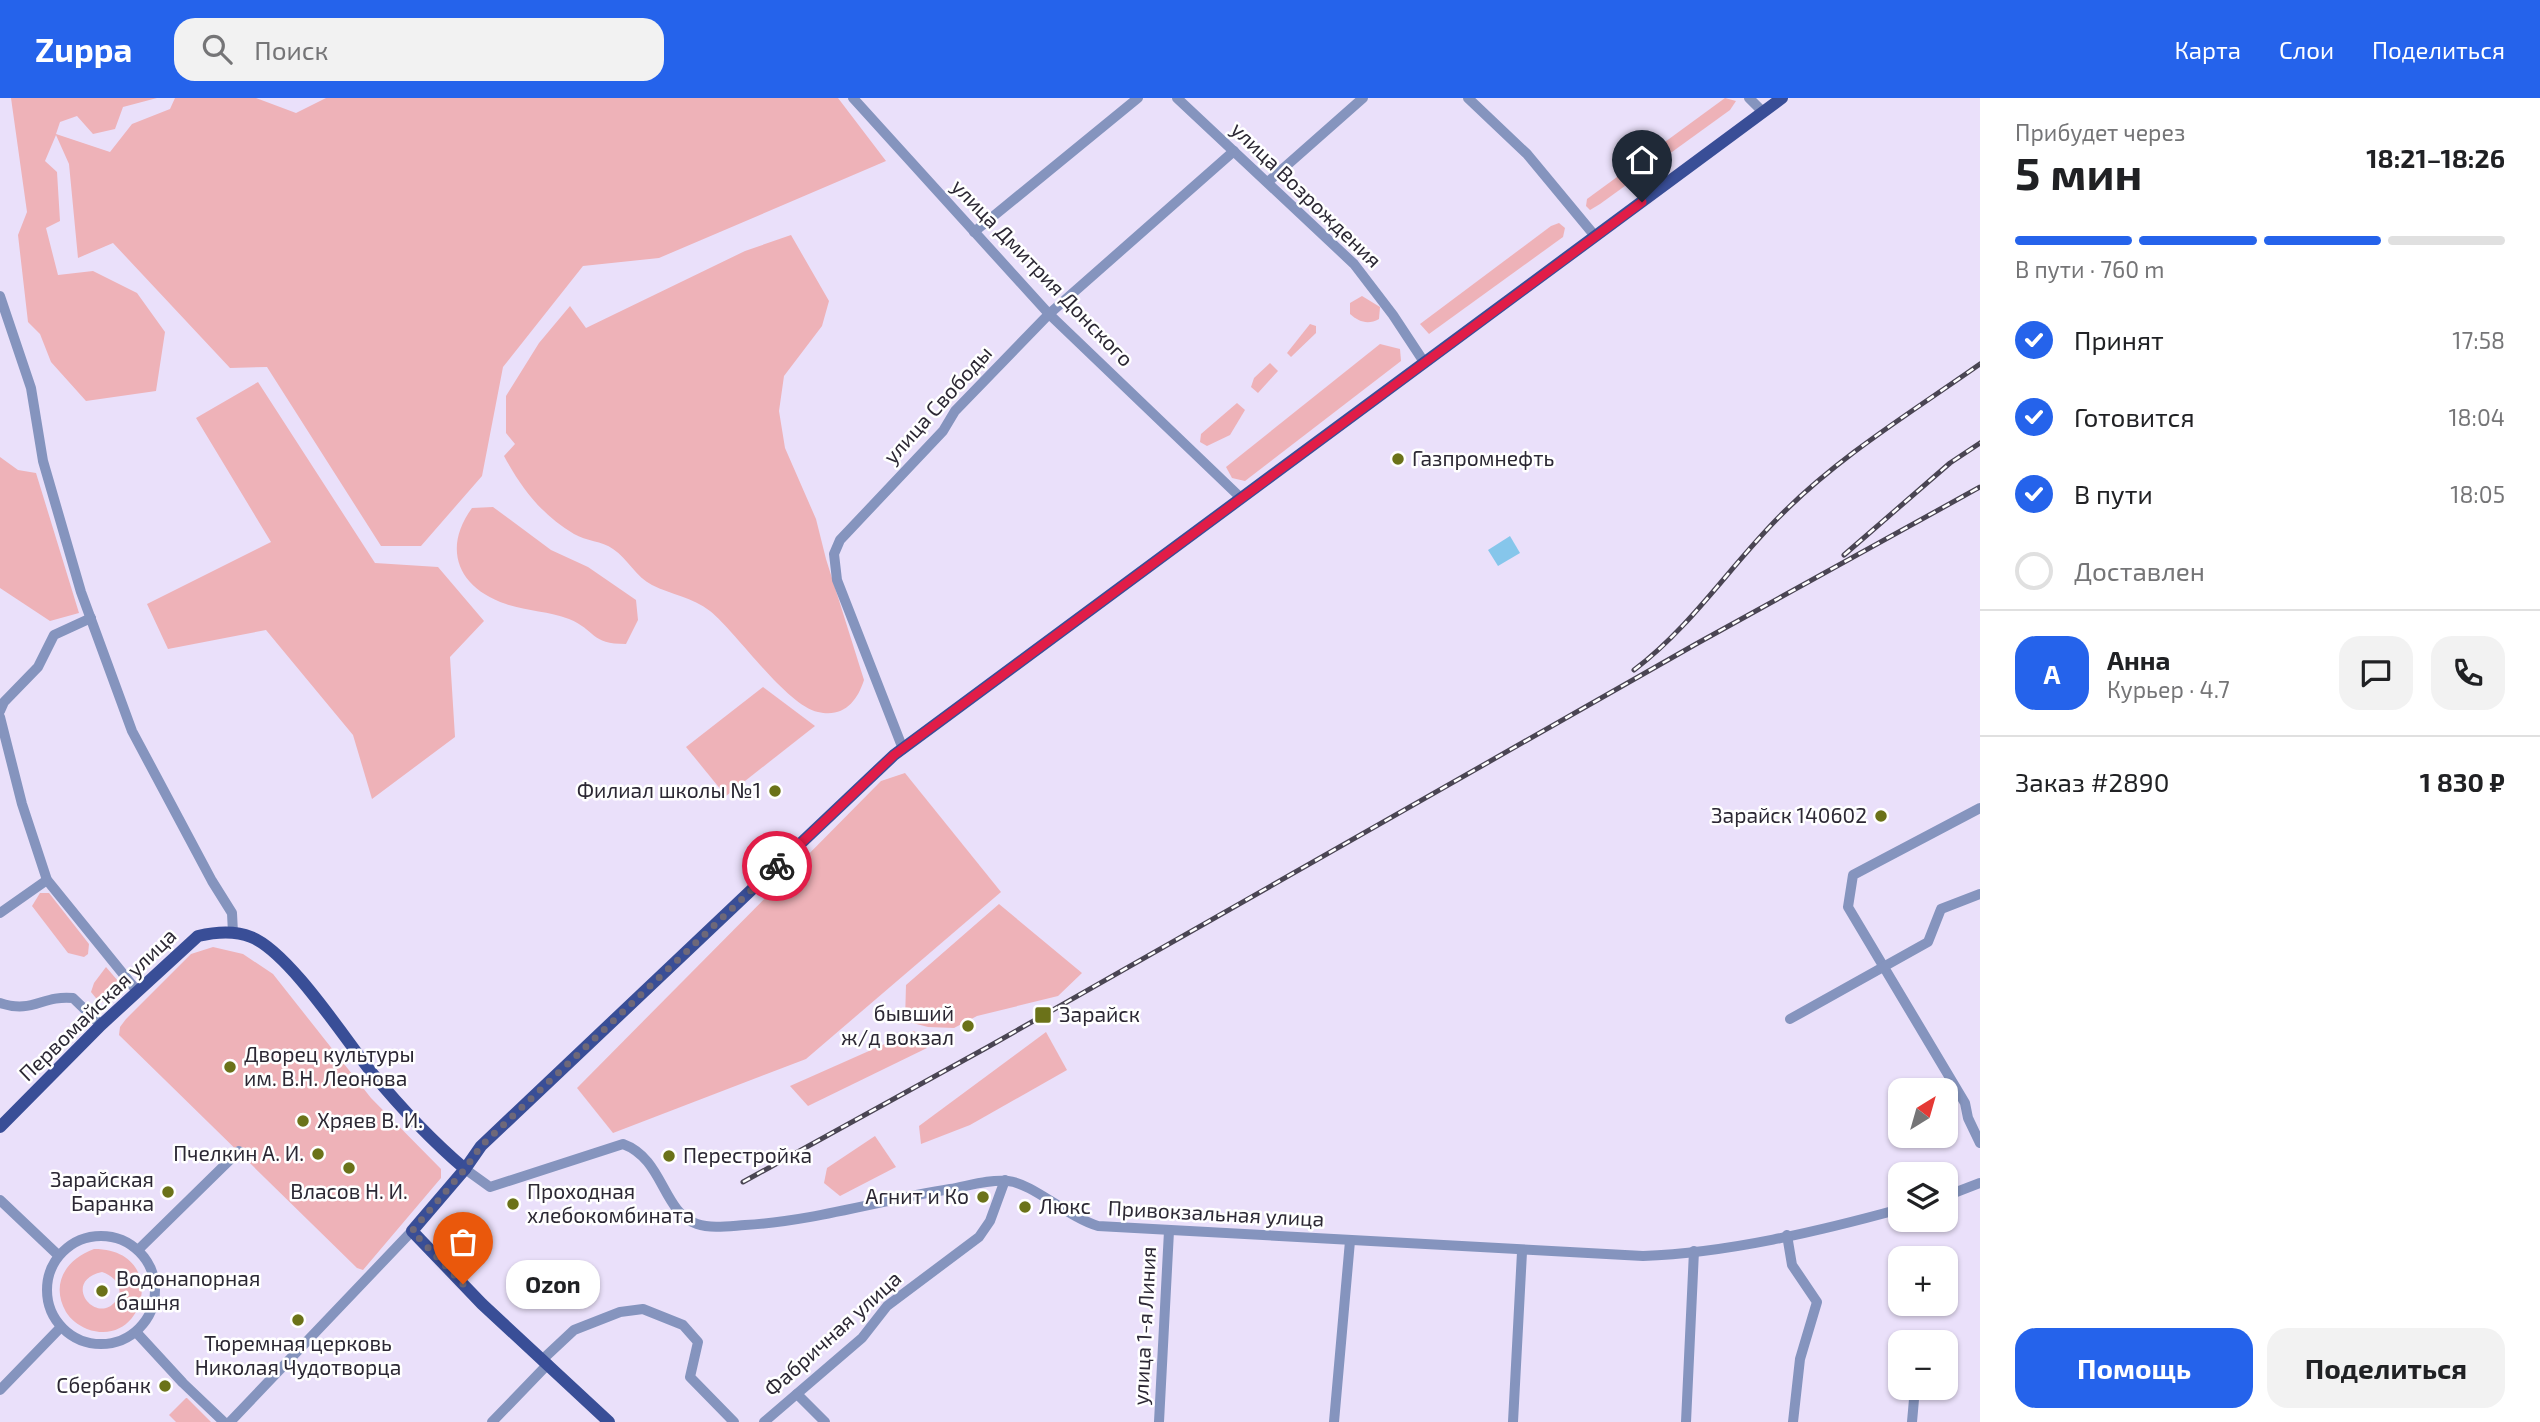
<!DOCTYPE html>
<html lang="ru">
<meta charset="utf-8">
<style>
:root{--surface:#fff;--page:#f2f2f2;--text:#202124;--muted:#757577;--line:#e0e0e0;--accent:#2563eb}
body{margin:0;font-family:"Exo 2",sans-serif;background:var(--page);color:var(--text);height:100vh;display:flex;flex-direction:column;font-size:26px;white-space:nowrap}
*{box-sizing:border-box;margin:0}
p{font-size:23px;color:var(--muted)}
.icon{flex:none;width:38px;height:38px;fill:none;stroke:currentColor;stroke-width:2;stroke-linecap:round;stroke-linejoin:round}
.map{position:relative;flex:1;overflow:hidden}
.side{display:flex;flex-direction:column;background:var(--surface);width:560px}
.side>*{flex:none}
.needle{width:46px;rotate:37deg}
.tools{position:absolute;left:1888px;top:980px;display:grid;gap:14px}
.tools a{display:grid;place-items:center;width:70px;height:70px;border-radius:14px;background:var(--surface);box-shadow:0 2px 5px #0004;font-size:35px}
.pin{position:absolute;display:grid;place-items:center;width:60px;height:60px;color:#fff;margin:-72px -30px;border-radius:50% 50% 50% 0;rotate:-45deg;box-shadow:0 0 7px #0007}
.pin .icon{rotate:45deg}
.courier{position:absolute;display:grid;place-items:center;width:70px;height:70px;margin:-35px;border:5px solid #e11d48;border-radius:50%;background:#fff;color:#222;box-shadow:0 2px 9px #0007}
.bubble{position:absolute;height:49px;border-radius:21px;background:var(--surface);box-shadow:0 2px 5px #0004;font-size:23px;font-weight:700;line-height:49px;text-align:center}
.head em{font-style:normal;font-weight:700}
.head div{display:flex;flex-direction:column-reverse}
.head{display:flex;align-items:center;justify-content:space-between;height:119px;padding:0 35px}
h1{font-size:46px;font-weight:700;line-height:52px}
.bar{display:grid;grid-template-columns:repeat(4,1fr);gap:10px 7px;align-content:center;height:84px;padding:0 35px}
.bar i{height:9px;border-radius:5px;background:var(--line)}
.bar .on{background:var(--accent)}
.bar p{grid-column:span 4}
.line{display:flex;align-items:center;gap:18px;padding:0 35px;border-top:2px solid var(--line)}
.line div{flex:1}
.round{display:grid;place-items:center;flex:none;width:74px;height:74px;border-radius:21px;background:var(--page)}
ol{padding:0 35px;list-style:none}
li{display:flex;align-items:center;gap:21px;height:77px}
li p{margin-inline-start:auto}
li .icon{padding:7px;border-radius:50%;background:var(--accent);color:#fff;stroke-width:4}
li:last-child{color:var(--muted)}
li i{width:38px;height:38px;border:4px solid var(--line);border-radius:50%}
.action{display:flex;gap:14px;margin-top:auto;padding:14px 35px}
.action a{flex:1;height:80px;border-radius:21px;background:var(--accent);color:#fff;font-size:28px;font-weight:700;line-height:80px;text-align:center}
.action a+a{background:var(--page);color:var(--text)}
header{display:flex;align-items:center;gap:42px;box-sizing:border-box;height:98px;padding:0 35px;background:var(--accent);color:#fff}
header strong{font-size:33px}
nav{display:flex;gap:38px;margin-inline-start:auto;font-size:24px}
.search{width:490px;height:63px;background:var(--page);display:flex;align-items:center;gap:18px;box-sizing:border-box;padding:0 24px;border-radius:21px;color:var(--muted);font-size:26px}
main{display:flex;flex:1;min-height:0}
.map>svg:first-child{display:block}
.green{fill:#eeb2b8;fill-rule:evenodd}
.water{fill:#86c6eb}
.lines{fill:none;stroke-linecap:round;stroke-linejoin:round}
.minor{stroke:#8594be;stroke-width:10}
.major{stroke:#394e97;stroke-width:12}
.rail-casing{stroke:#4a4553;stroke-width:5}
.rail{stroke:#fff;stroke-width:2.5;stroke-dasharray:8;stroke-linecap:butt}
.done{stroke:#6e6879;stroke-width:7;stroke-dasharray:0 12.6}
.route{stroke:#e11d48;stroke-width:9}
.poi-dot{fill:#6b7219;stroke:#fff;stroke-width:2.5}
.labels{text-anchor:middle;stroke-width:5;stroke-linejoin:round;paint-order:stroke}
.street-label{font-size:21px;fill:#2c2834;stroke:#fff}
.poi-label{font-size:21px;fill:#2c2834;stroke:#fff;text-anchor:start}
</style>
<header>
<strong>Zuppa</strong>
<div class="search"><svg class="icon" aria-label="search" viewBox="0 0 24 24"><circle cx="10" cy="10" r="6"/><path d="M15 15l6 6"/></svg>Поиск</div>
<nav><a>Карта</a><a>Слои</a><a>Поделиться</a></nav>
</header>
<main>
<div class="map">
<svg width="1980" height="1324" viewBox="0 0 1980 1324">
<rect width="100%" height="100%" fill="#eae0fa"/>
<g class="green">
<polygon points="11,0 157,0 123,9 115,31 93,36 77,18 60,24 56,36 110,54 132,26 170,11 175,0 256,0 296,15 326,0 838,0 886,63 659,160 583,168 503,269 482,378 421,448 381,448 267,269 230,270 113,145 78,160 69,66 56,37 45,63 57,74 60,123 46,130 58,177 93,173 137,195 165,234 156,293 86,303 51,264 40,236 28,224 18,137 27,114"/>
<polygon points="1725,0 1736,3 1730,12 1600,106 1590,112 1586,108 1587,101"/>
<polygon points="1559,125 1565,130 1563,139 1429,236 1420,226 1551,128"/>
<path d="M 791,137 L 829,203 L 822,228 L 784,278 L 779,313 L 785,350 L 816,421 L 826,461 L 864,582 C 857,604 843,620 818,614 C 786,607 738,536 710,513 C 692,499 672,497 652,487 C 636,479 628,461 613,451 C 602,443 586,443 574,436 C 541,416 522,391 504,358 L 515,346 L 506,335 L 506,298 L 539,245 L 570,208 L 586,230 L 745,153 Z"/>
<path d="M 1362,198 L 1380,209 L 1379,221 C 1368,227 1359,224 1350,216 L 1350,205 Z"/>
<polygon points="1310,226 1316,228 1316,235 1291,259 1287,255"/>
<polygon points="1380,246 1400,251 1401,263 1245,383 1232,380 1226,369"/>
<polygon points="1270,265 1278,273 1258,295 1251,289 1254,280"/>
<polygon points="258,284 375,465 438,469 484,523 450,559 455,639 372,701 353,637 266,532 168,551 147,506 271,444 196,320"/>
<polygon points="1237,305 1245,312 1230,337 1207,348 1200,344 1201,336"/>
<polygon points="0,359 18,372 36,375 79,515 50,523 0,490"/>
<path d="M 493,409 L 551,452 L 588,469 L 636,502 L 638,522 L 626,546 C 590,546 596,532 569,521 C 549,513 526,513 506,506 C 458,490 442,451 472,410 Z"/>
<polygon points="763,589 815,628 726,698 686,649"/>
<polygon points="905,675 1001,794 806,961 613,1035 577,990 881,683"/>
<polygon points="40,795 49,795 89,846 88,856 84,859 68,855 32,808"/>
<polygon points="999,806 1082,875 1058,898 977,918 954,930 928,929 905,923 906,887"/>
<polygon points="213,849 243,856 273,876 371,1000 441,1071 441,1080 363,1172 357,1170 119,937 120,929 126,921 191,856"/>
<polygon points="106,869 118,883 108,902 100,905 91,894 94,885"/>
<polygon points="914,933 927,950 808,1008 790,988"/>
<polygon points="1046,934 1067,972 970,1027 921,1046 919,1028"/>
<polygon points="875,1038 896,1069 840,1098 824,1085 827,1070"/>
<path d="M 94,1151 C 170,1151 146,1253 87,1231 C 78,1227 71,1222 66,1214 C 50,1186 66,1161 94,1151 ZM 102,1174 C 115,1178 126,1191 115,1204 C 95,1227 61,1183 102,1174 Z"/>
<polygon points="186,1300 187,1300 211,1324 176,1324 169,1317"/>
</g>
<polygon class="water" points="1510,438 1520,455 1498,468 1488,452"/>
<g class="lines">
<g class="minor">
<polyline points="853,0 1049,216 1241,400"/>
<polyline points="1177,0 1354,166 1393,217 1424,264"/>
<polyline points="1468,0 1527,56 1595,138"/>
<polyline points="1749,0 1763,14"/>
<polyline points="1269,83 1363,0"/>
<polyline points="974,134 1138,0"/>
<polyline points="0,198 31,290 43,363 81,494 132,633 212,783 232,815 233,835"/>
<polyline points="0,613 4,604 38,569 54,537 91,520"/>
<polyline points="0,619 22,706 47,782 137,893"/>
<polyline points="903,651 837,482 834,456 840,442 943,333 955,313 1049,216 1234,53"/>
<polyline points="1980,710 1853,777 1848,809 1965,1005 1968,1020 1980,1045"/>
<polyline points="0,815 47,782"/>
<path d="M 0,905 C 33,916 42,897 73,900 L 101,927"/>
<polyline points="1790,921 1928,844 1941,811 1980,796"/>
<path d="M 465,1071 L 490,1089 L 623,1046 C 664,1061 662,1114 697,1126 C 711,1131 730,1128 745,1127 C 814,1123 881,1102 950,1091 C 968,1088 989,1081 1008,1083 C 1032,1085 1069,1120 1098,1128 L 1643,1158 C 1727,1155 1820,1133 1900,1111"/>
<polyline points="1946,1098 1980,1085"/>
<polyline points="0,1102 58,1157"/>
<polyline points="1787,1137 1792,1167 1817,1204 1800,1261 1793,1324"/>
<circle cx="101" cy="1192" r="54"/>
<polyline points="138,1152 239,1053"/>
<polyline points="136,1234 183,1285 224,1324"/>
<polyline points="543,1261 574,1232 620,1214 643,1211 683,1227 698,1244 690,1279 734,1324"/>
<polyline points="0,1292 61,1229"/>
<polyline points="797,1296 825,1324"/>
<polyline points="230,1324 412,1133"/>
<polyline points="492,1324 548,1266"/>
<polyline points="764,1324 862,1240 887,1208 979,1139 990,1123 1005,1082"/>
<polyline points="1159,1324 1169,1133"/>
<polyline points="1334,1324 1350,1143"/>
<polyline points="1513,1324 1522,1154"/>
<polyline points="1686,1324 1694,1153"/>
<polyline points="1912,1324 1915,1290"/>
</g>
<g class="major">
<path d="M 0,1029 L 101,927 L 198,838 C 215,834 234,832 251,839 C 289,854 345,941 372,975 C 401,1010 431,1042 465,1071"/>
<polyline points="609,1324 482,1206 412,1133 465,1071 481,1048 894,657 1782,0"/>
</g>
<g class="rail-casing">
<g id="rail">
<polyline points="1844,457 1950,365 1980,345"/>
<path d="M 1634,572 C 1691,529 1730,468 1780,418 C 1839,358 1912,314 1980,266"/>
<polyline points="743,1084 986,950 1696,546 1980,389"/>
</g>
</g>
<use href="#rail" class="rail"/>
</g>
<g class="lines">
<polyline class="done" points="463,1186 412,1133 465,1071 481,1048 777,768"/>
<polyline class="route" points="777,768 894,657 1642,104"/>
</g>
<g class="poi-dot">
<circle cx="1398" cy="361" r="7"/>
<circle cx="775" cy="693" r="7"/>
<circle cx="1881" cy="718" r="7"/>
<rect x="1034" y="908" width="18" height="18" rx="3.5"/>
<circle cx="968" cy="928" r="7"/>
<circle cx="230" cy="969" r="7"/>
<circle cx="303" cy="1023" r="7"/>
<circle cx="318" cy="1056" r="7"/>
<circle cx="669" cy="1058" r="7"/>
<circle cx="349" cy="1070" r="7"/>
<circle cx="168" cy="1094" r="7"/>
<circle cx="983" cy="1099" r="7"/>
<circle cx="513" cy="1106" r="7"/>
<circle cx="1025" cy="1109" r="7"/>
<circle cx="102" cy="1193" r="7"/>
<circle cx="298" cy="1222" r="7"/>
<circle cx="165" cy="1288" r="7"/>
</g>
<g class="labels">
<g class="street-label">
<text transform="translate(1306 97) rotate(44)" y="7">улица Возрождения</text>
<text transform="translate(1042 175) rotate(46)" y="7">улица Дмитрия Донского</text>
<text transform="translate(938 307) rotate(-48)" y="7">улица Свободы</text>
<text transform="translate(98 907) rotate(-44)" y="7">Первомайская улица</text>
<text transform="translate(1216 1116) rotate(3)" y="7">Привокзальная улица</text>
<text transform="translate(1145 1228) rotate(-87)" y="7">улица 1-я Линия</text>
<text transform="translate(833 1236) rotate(-42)" y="7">Фабричная улица</text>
</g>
<g class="poi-label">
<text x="1412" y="368">Газпромнефть</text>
<text x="761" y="700" text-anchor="end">Филиал школы №1</text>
<text x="1867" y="725" text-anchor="end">Зарайск 140602</text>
<text x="954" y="923" text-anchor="end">бывший<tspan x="954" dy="24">ж/д вокзал</tspan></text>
<text x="1059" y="924">Зарайск</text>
<text x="244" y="964">Дворец культуры<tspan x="244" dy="24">им. В.Н. Леонова</tspan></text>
<text x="317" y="1030">Хряев В. И.</text>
<text x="304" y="1063" text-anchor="end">Пчелкин А. И.</text>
<text x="683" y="1065">Перестройка</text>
<text x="154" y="1089" text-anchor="end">Зарайская<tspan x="154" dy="24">Баранка</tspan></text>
<text x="349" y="1101" text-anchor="middle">Власов Н. И.</text>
<text x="527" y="1101">Проходная<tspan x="527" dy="24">хлебокомбината</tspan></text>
<text x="969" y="1106" text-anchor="end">Агнит и Ко</text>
<text x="1039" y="1116">Люкс</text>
<text x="116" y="1188">Водонапорная<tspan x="116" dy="24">башня</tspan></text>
<text x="298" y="1253" text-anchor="middle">Тюремная церковь<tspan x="298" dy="24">Николая Чудотворца</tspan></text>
<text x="151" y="1295" text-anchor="end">Сбербанк</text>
</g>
</g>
</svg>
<div class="tools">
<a><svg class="needle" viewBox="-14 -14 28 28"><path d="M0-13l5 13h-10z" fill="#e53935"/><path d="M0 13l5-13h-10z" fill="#757577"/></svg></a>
<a><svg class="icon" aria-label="layers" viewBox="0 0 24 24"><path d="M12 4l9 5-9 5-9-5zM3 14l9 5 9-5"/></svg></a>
<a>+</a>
<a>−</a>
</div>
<div class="pin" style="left:463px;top:1186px;background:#ea580c"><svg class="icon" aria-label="bag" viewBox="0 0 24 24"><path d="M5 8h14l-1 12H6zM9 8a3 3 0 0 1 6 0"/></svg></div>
<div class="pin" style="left:1642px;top:104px;background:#1f2937"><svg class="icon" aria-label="home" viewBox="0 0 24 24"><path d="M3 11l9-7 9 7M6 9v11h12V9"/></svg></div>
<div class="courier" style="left:777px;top:768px"><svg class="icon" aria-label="bike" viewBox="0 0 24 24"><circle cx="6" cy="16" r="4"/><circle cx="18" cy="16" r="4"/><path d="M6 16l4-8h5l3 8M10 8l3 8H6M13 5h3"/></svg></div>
<div class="bubble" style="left:506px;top:1162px;width:94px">Ozon</div>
</div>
<section class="side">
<div class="head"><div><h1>5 мин</h1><p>Прибудет через</p></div><em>18:21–18:26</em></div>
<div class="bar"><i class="on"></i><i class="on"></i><i class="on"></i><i></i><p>В пути · 760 m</p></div>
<ol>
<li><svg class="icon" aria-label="check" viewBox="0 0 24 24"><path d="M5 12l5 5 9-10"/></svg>Принят<p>17:58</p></li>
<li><svg class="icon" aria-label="check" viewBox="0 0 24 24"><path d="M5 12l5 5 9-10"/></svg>Готовится<p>18:04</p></li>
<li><svg class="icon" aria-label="check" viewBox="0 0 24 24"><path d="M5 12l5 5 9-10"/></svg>В пути<p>18:05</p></li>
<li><i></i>Доставлен</li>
</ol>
<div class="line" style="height:126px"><b class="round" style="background:var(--accent);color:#fff">А</b><div><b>Анна</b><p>Курьер · 4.7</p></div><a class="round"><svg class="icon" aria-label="chat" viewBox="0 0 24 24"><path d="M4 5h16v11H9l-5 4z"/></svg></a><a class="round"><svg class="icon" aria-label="phone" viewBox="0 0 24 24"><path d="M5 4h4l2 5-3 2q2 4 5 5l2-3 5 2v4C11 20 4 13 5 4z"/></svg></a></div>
<div class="line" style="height:91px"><div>Заказ #2890</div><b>1 830 ₽</b></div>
<div class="action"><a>Помощь</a><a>Поделиться</a></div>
</section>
</main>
